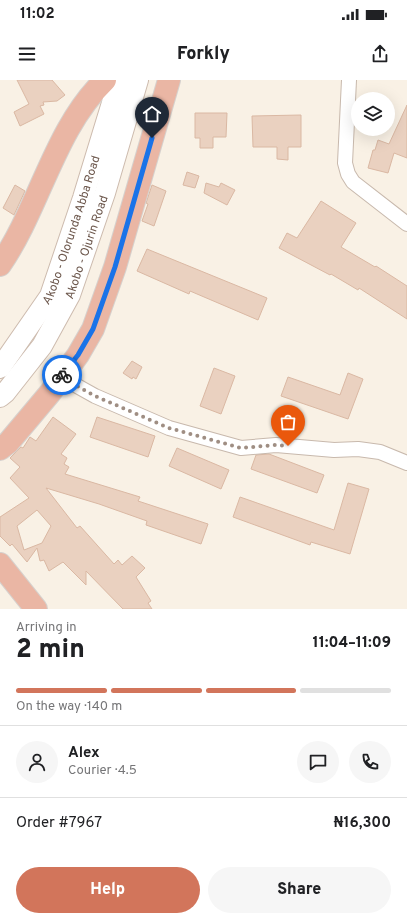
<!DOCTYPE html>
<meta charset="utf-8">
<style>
:root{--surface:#fff;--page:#f6f6f6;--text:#202124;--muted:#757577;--line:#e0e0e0;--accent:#d2755b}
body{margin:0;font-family:Overpass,sans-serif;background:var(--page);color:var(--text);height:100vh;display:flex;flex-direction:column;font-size:15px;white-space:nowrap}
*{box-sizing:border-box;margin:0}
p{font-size:13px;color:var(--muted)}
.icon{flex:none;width:22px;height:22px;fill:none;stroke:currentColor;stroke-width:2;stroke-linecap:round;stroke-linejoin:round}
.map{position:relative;height:529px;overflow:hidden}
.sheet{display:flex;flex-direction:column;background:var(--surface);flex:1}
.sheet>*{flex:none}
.buttons{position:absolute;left:351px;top:12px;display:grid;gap:8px}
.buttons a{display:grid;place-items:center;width:44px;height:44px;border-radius:50%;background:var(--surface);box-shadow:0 4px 16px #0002;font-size:20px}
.pin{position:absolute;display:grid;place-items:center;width:34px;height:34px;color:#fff;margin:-41px -17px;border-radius:50% 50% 50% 0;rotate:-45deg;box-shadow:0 0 4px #0007}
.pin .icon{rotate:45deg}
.courier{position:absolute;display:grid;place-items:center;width:40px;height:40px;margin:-20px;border:3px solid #1a73e8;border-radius:50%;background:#fff;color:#222;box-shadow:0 1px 5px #0007}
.head em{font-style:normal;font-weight:800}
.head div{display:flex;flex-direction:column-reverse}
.head{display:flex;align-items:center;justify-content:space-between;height:68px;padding:0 16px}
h1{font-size:26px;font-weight:800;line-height:30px}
.bar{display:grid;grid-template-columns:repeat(4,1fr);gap:6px 4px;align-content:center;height:48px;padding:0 16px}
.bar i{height:5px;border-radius:3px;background:var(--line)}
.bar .active{background:var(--accent)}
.bar p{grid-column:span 4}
.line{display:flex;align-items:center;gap:10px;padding:0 16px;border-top:1px solid var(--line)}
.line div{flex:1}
.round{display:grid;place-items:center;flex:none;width:42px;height:42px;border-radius:21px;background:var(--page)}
.button{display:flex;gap:8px;margin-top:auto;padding:8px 16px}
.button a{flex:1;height:46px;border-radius:24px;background:var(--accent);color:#fff;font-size:16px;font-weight:800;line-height:46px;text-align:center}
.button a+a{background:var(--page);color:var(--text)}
.status{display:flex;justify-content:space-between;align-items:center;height:28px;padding:0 20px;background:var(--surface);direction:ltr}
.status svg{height:11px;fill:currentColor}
header{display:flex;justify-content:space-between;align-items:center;height:52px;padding:0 16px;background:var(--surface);font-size:18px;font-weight:800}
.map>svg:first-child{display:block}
.building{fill:#ead1c0;stroke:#dab8a3;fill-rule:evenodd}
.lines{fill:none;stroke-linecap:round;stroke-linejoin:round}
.minor-casing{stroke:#c8b9ad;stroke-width:16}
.secondary-casing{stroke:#cdbbae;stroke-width:22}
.motorway-casing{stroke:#d6d1cd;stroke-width:24}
.minor{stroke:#fff;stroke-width:14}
.secondary{stroke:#fff;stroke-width:20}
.motorway{stroke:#eab6a4;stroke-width:22}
.done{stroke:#9f8e83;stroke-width:4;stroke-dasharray:0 7.2}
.route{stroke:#1a73e8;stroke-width:5}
.labels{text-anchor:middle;stroke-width:4;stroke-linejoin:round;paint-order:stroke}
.street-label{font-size:12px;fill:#6e594e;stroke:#fcf5ea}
</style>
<div class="status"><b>11:02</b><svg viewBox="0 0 49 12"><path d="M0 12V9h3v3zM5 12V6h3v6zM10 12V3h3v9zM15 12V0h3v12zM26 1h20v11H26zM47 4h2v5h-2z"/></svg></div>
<header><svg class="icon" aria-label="menu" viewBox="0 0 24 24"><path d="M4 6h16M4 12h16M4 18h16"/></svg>Forkly<svg class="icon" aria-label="share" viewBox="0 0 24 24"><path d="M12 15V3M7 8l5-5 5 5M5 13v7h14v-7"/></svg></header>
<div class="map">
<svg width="407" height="529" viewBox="0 0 407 529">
<rect width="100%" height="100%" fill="#f9f1e5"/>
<g class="building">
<polygon points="17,0 52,0 65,15 57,21 43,22 44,25 40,26 44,34 20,46 14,32 29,24"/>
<polygon points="407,25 407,78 394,73 388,93 368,88 373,70 375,70 378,60 389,64"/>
<polygon points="195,33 227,33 226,57 213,57 213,68 200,68 200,58 195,58"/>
<polygon points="301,35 301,67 288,67 288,80 277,79 277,67 253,67 252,36"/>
<polygon points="187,92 199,96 195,108 183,105"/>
<polygon points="206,103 219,107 221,103 235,110 227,125 204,113"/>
<polygon points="15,105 25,111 14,135 3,128"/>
<polygon points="152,105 166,111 154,146 142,141 148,124 146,123"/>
<polygon points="321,121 356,143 341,167 375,187 376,186 407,206 407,239 359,208 358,210 331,194 330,195 279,168 287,153 297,158"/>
<polygon points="147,169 267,218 258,240 190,211 189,214 137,191"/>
<polygon points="132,281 142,287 136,299 133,297 132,299 123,293"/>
<polygon points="214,288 235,296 221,334 200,326"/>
<polygon points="348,293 363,299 348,339 281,316 288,297 340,315"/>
<path d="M 53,337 L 76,354 L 61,374 L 67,378 L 64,384 L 69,387 L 65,394 L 140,417 L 138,421 L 208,444 L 201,464 L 146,445 L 147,441 L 99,424 L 46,408 L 77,448 L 80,446 L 114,484 L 118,480 L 122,485 L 132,476 L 145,488 L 136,497 L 151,521 L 148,523 L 152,529 L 123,529 L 86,491 L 86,505 L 63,482 L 49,491 L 44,480 L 40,481 L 37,468 L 27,482 L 12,464 L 10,466 L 0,456 L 0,437 L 29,418 L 10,398 L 20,387 L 10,378 L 21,367 L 23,368 L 30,357 L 36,361 ZM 37,430 L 51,446 L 42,463 L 24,470 L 17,446 Z"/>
<polygon points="97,337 155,356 148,377 90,357"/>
<polygon points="177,368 229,390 221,409 169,386"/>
<polygon points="269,374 324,395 317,413 251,389 256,375"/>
<polygon points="348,403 369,409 350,474 311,462 310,465 233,437 240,417 334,450"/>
</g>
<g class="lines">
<g class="minor-casing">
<g id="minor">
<polyline points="349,0 345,83 348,94 353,102 407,144"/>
<polyline points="61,297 95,316 169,348 241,368 276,365 334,370 358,369 380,372 407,383"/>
</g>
</g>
<g class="secondary-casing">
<g id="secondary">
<path id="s1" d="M 0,288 L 50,216 L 83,118 L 119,0"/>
<path id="s2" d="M 0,317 L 5,313 L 42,266 L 70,215 L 105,113 L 138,0"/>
</g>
</g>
<g class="motorway-casing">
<g id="motorway">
<path d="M 0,185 C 40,127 54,49 105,0"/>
<polyline points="0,369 8,363 50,313 78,275 93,249 115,187 169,0"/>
<polyline points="0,484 36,529"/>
</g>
</g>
<use href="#minor" class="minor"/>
<use href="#secondary" class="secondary"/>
<use href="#motorway" class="motorway"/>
</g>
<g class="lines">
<polyline class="done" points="62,295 61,297 95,316 169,348 241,368 276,365 288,366"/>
<polyline class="route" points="62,295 78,275 93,249 115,187 152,58"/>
</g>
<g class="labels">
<g class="street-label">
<text dy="4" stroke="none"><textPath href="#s1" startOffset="157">Akobo - Olorunda Abba Road</textPath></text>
<text dy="4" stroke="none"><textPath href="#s2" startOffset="175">Akobo - Ojurin Road</textPath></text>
</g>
</g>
</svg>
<div class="buttons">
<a><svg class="icon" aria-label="layers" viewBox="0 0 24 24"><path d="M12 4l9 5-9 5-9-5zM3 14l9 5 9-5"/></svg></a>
</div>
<div class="pin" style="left:288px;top:366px;background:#ea580c"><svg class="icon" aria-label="bag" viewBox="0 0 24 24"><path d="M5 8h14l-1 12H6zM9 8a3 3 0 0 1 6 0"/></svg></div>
<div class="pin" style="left:152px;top:58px;background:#1f2937"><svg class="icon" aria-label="home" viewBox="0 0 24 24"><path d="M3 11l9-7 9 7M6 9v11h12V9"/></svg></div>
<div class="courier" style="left:62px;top:295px"><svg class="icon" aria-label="bike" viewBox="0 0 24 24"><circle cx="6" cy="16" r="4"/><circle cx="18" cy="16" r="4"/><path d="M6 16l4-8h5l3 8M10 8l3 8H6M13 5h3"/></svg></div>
</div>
<section class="sheet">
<div class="head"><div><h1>2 min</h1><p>Arriving in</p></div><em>11:04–11:09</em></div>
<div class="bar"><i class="active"></i><i class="active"></i><i class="active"></i><i></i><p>On the way · 140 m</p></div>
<div class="line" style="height:72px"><a class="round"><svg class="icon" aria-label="person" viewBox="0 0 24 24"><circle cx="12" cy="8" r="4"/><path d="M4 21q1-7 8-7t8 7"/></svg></a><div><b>Alex</b><p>Courier · 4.5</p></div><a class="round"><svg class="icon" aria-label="chat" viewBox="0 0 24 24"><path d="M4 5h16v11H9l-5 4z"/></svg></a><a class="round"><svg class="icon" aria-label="phone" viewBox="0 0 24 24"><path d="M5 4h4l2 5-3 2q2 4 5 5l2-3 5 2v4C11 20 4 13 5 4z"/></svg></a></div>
<div class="line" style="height:52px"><div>Order #7967</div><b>₦16,300</b></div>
<div class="button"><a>Help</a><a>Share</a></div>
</section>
